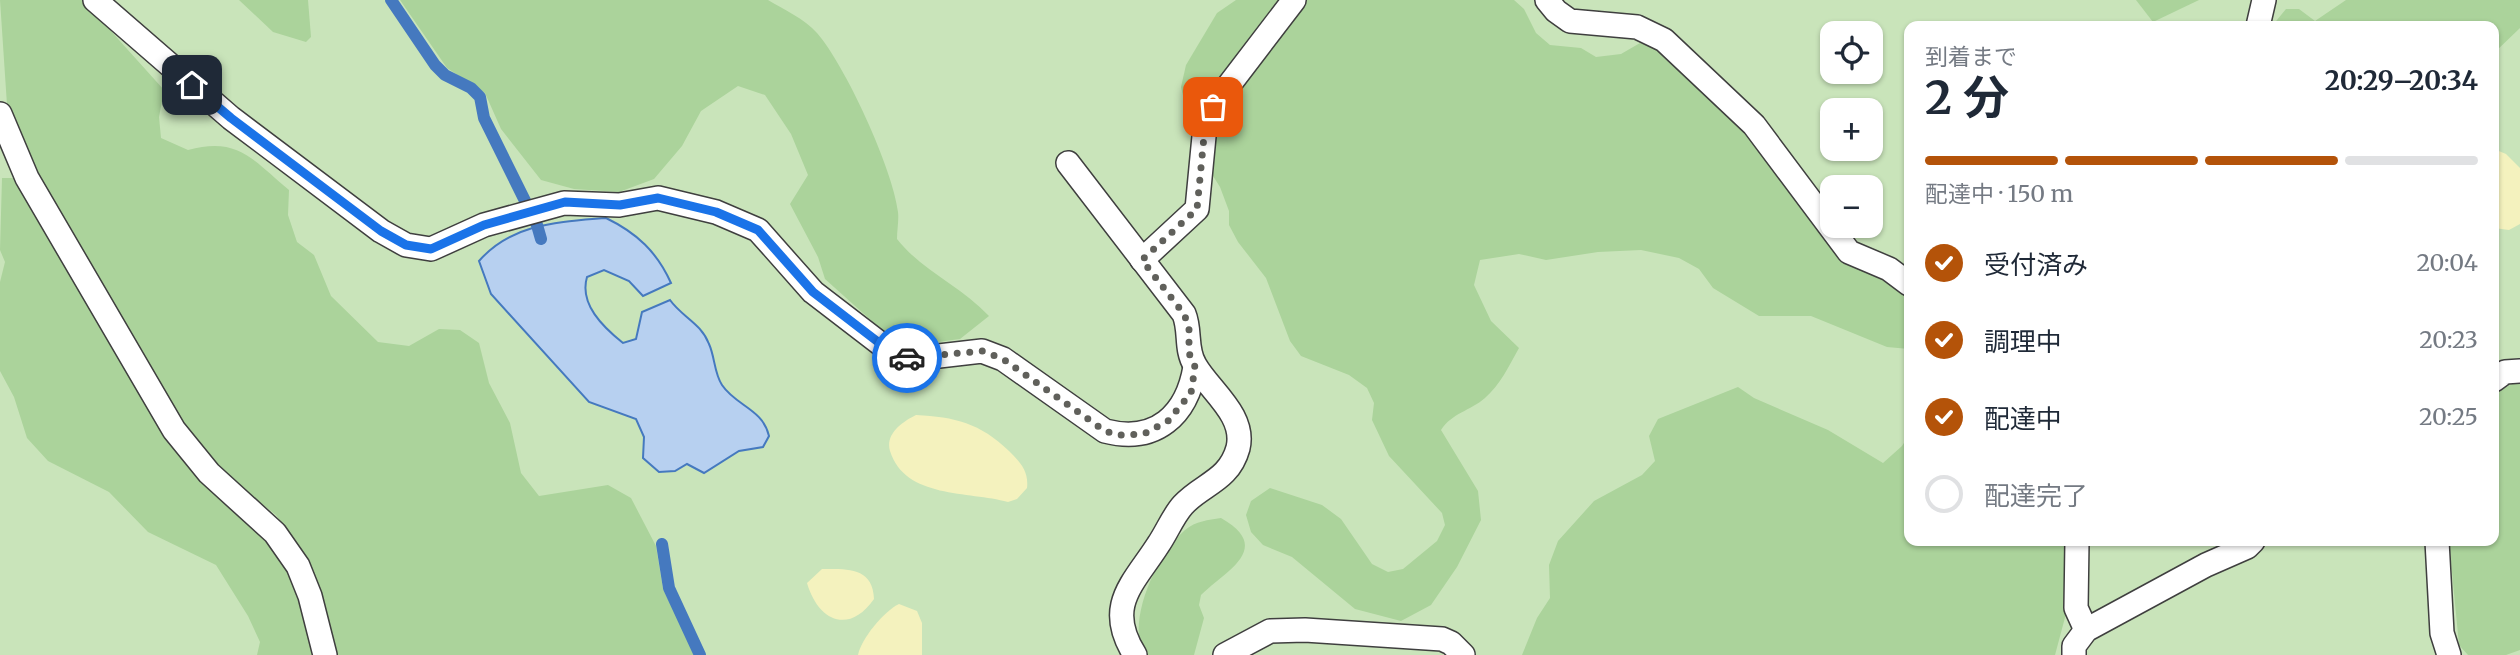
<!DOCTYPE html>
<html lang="ja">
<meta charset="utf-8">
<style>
:root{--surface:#fff;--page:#f2f2f3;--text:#1f2937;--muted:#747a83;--line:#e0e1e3;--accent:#b45309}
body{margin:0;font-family:Merriweather,"Noto Sans JP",serif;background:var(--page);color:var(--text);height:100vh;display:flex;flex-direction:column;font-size:26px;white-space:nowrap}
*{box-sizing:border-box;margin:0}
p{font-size:23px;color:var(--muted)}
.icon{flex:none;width:38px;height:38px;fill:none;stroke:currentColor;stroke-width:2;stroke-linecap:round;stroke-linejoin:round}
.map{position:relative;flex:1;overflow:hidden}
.drawer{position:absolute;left:1904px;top:21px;width:595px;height:525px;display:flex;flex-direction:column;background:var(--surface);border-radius:14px;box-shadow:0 2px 5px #0004}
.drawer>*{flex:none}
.controls{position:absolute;left:1820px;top:21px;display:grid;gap:14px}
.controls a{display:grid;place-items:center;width:63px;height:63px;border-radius:14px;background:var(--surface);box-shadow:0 2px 5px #0004;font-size:35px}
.pin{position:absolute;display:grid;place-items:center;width:60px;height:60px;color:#fff;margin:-30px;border-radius:14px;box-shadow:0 4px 10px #0006}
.courier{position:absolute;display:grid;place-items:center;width:70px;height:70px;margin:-35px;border:5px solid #1a73e8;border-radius:50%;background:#fff;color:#222;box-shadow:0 2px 9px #0007}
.summary em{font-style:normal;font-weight:700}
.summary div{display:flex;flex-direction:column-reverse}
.summary{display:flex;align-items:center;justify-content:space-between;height:119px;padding:0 21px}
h1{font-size:46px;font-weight:700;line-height:52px}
.bar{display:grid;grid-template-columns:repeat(4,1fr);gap:10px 7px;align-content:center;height:84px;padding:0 21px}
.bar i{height:9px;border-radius:5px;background:var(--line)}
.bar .on{background:var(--accent)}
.bar p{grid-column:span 4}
ol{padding:0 21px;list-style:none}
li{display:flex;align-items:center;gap:21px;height:77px}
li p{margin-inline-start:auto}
li .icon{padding:7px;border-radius:50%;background:var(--accent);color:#fff;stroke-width:4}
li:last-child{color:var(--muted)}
li i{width:38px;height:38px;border:4px solid var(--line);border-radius:50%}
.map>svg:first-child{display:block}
.green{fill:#c9e4ba;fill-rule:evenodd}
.forest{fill:#abd39b}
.sand{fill:#f4f2be}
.water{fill:#b7d0f0;stroke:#4579bf;stroke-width:2}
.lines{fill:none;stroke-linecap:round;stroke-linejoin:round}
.stream{stroke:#4579bf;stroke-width:12}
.lane-casing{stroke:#3f3f3f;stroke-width:26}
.lane{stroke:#fff;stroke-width:23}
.done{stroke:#60605b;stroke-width:7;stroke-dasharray:0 12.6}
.route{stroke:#1a73e8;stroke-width:9}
</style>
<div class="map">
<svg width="2520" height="655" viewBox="0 0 2520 655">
<rect width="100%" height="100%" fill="#fdfded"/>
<path class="green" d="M 0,0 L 2520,0 L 2520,655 L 0,655 ZM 1909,26 L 2494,26 L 2494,541 L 1909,541 ZM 1832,33 L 1871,33 L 1871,72 L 1832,72 ZM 1832,110 L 1871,110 L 1871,149 L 1832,149 ZM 1832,187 L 1871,187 L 1871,226 L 1832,226 Z"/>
<g class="forest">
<path d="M 0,0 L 83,0 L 164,90 L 159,117 L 161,138 L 188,150 C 238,136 253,160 289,190 L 288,215 L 297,242 L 314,255 L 331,296 L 378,342 L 409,346 L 439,329 L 460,330 L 479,343 L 489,383 L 510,423 L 521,473 L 539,496 L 608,485 L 631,498 L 656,546 L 663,589 L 696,655 L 334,655 L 315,585 L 300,549 L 276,515 L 216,467 L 184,425 L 35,174 L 7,105 Z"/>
<polygon points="239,0 308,0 311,37 306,42 273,32"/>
<path d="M 400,0 L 768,0 C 783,9 805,19 817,33 C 845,65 893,169 898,212 C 899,220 897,230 897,239 C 921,270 961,286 989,316 L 960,339 L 923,344 L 905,342 L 883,331 L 825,279 L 818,257 L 790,204 L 808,175 L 791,134 L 765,95 L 738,86 L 701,111 L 682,146 L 654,179 L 619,192 L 574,189 L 541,180 L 501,129 L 485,93 L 447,68 Z"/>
<polygon points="1236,0 1283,0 1201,110 1187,113 1181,87 1186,65 1217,13"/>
<path d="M 1304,0 L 1514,0 L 1524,9 L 1536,33 L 1550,45 L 1581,48 L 1596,57 L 1621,54 L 1640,43 L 1662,50 L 1745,127 L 1834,252 L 1858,268 L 1883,277 L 1909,299 L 1909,349 L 1887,347 L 1811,316 L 1759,316 L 1713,288 L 1699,269 L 1679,258 L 1641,250 L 1598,252 L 1546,260 L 1519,254 L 1480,260 L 1474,285 L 1491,321 L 1519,348 C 1509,366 1500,385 1485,398 C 1470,411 1452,413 1441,430 L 1478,491 L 1481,520 L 1457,567 L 1431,605 L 1401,621 L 1355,609 L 1292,557 L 1263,545 L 1251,532 L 1246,515 L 1251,501 L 1270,488 L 1322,505 L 1341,519 L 1372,564 L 1388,572 L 1403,569 L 1437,541 L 1445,525 L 1442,513 L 1389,456 L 1372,420 L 1374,403 L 1367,388 L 1349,375 L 1301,356 L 1290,341 L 1266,278 L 1238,242 L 1229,225 L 1229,211 L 1220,187 L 1208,168 L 1216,116 Z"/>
<polygon points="2136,0 2199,0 2153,22"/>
<polygon points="2346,0 2520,0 2520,28 2494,53 2494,26 2272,26 2286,9 2299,9 2315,21"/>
<polygon points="2,178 18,178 168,436 194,474 262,534 284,559 317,655 257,655 260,642 248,616 216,565 148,532 109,492 48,461 27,438 14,397 0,371 0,282 5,262 0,250"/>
<polygon points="2512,384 2520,384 2520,650 2506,655 2468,655 2459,645 2449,541 2494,541 2494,394"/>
<polygon points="1738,387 1754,398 1828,430 1883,463 1902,446 1909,435 1909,541 2067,541 2067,610 2055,655 1522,655 1537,618 1550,598 1549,565 1558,541 1594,501 1642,475 1655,461 1649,436 1658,419"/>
<path d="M 1221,518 C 1274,548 1226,571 1201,595 L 1199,605 L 1204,618 L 1194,655 L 1144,655 C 1126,621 1157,554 1185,530 C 1196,521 1208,520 1221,518 Z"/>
</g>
<g class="sand">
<polygon points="2494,149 2506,154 2520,168 2520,224 2509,230 2494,228"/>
<path d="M 916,415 C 955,417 980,423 1009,451 C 1020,462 1029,471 1027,488 L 1017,499 L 1008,502 C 969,491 905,499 890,451 C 885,434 902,422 916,415 Z"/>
<path d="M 822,569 C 847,569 873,567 874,599 C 849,635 818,621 807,583 Z"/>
<path d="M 899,604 L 917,611 L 922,623 L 922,655 L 858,655 C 861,639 884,611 899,604 Z"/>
</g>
<path class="water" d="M 606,218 C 637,233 657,252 671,283 L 643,296 L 629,281 L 604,270 L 587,277 C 579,304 603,327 623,343 L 636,339 L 642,312 L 670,300 C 682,317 701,323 709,344 C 715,357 714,373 722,385 C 736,406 763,409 769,436 L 763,447 L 739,451 L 704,473 L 687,464 L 675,471 L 659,472 L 643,458 L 644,437 L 636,419 L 589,402 L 491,294 L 479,261 C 512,223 559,222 606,218 Z"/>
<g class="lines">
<g class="stream">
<polyline points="391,0 435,65 445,75 471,88 480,97 484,118 537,225 541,239"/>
<polyline points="662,544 669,588 700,655"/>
</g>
<g class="lane-casing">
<g id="lane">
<path d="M 95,0 L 231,118 L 381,231 L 406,245 L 431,249 L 484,225 L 564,203 L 619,205 L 658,198 L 716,212 L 758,230 L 813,292 L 895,355 L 913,359 L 982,351 L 1003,359 L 1105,431 C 1156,444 1187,415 1195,367"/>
<polyline points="1547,0 1556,11 1570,21 1637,27 1664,40 1754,125 1849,252 1889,269 1909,284"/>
<polyline points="2258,26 2264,0"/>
<polyline points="0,114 27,178 174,430 209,473 275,533 298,566 310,596 325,655"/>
<path d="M 1068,163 L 1184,314 C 1191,331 1185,349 1195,365 C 1209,390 1246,415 1238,448 C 1229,481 1202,484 1183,505 C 1173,516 1167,532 1158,545 C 1133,584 1104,606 1135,655"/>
<polyline points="1142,260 1197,209 1205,126 1213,106 1294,0"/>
<polyline points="2494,380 2505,372 2520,371"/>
<polyline points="2077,541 2076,608 2086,630"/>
<polyline points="2437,541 2442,633 2449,655"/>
<polyline points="1225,655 1270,631 1305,630 1442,639 1451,643 1463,655"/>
<polyline points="2074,655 2074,646 2086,630 2206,565 2247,547 2253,541"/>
</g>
</g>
<use href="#lane" class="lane"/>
</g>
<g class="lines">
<polyline class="done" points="907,358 982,351 1003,359 1105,431 1119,435 1144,434 1168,421 1191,393 1195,367 1189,353 1189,327 1184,314 1142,260 1197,209 1205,126 1213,107"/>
<polyline class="route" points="192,85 231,118 381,231 406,245 431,249 484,225 565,202 620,205 658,198 716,212 758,230 813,292 895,355 907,358"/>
</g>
</svg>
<div class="controls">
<a><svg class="icon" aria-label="locate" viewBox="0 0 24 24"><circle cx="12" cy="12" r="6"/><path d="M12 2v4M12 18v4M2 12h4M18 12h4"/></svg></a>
<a>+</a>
<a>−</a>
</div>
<div class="pin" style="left:1213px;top:107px;background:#ea580c"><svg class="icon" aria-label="bag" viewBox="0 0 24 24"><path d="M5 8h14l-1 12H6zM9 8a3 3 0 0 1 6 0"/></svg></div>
<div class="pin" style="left:192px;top:85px;background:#1f2937"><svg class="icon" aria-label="home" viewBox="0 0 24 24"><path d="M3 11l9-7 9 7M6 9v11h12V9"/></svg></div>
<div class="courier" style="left:907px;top:358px"><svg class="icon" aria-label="car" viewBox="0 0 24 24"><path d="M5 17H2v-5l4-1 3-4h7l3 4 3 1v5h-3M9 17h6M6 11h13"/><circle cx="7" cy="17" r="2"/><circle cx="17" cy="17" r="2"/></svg></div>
<section class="drawer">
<div class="summary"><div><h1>2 分</h1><p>到着まで</p></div><em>20:29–20:34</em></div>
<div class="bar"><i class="on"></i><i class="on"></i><i class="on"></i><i></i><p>配達中 · 150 m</p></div>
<ol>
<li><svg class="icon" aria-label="check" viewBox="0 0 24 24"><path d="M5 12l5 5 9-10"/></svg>受付済み<p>20:04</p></li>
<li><svg class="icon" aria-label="check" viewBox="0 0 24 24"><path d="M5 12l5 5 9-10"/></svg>調理中<p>20:23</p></li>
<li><svg class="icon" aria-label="check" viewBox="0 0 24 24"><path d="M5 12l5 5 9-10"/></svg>配達中<p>20:25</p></li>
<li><i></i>配達完了</li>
</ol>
</section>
</div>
